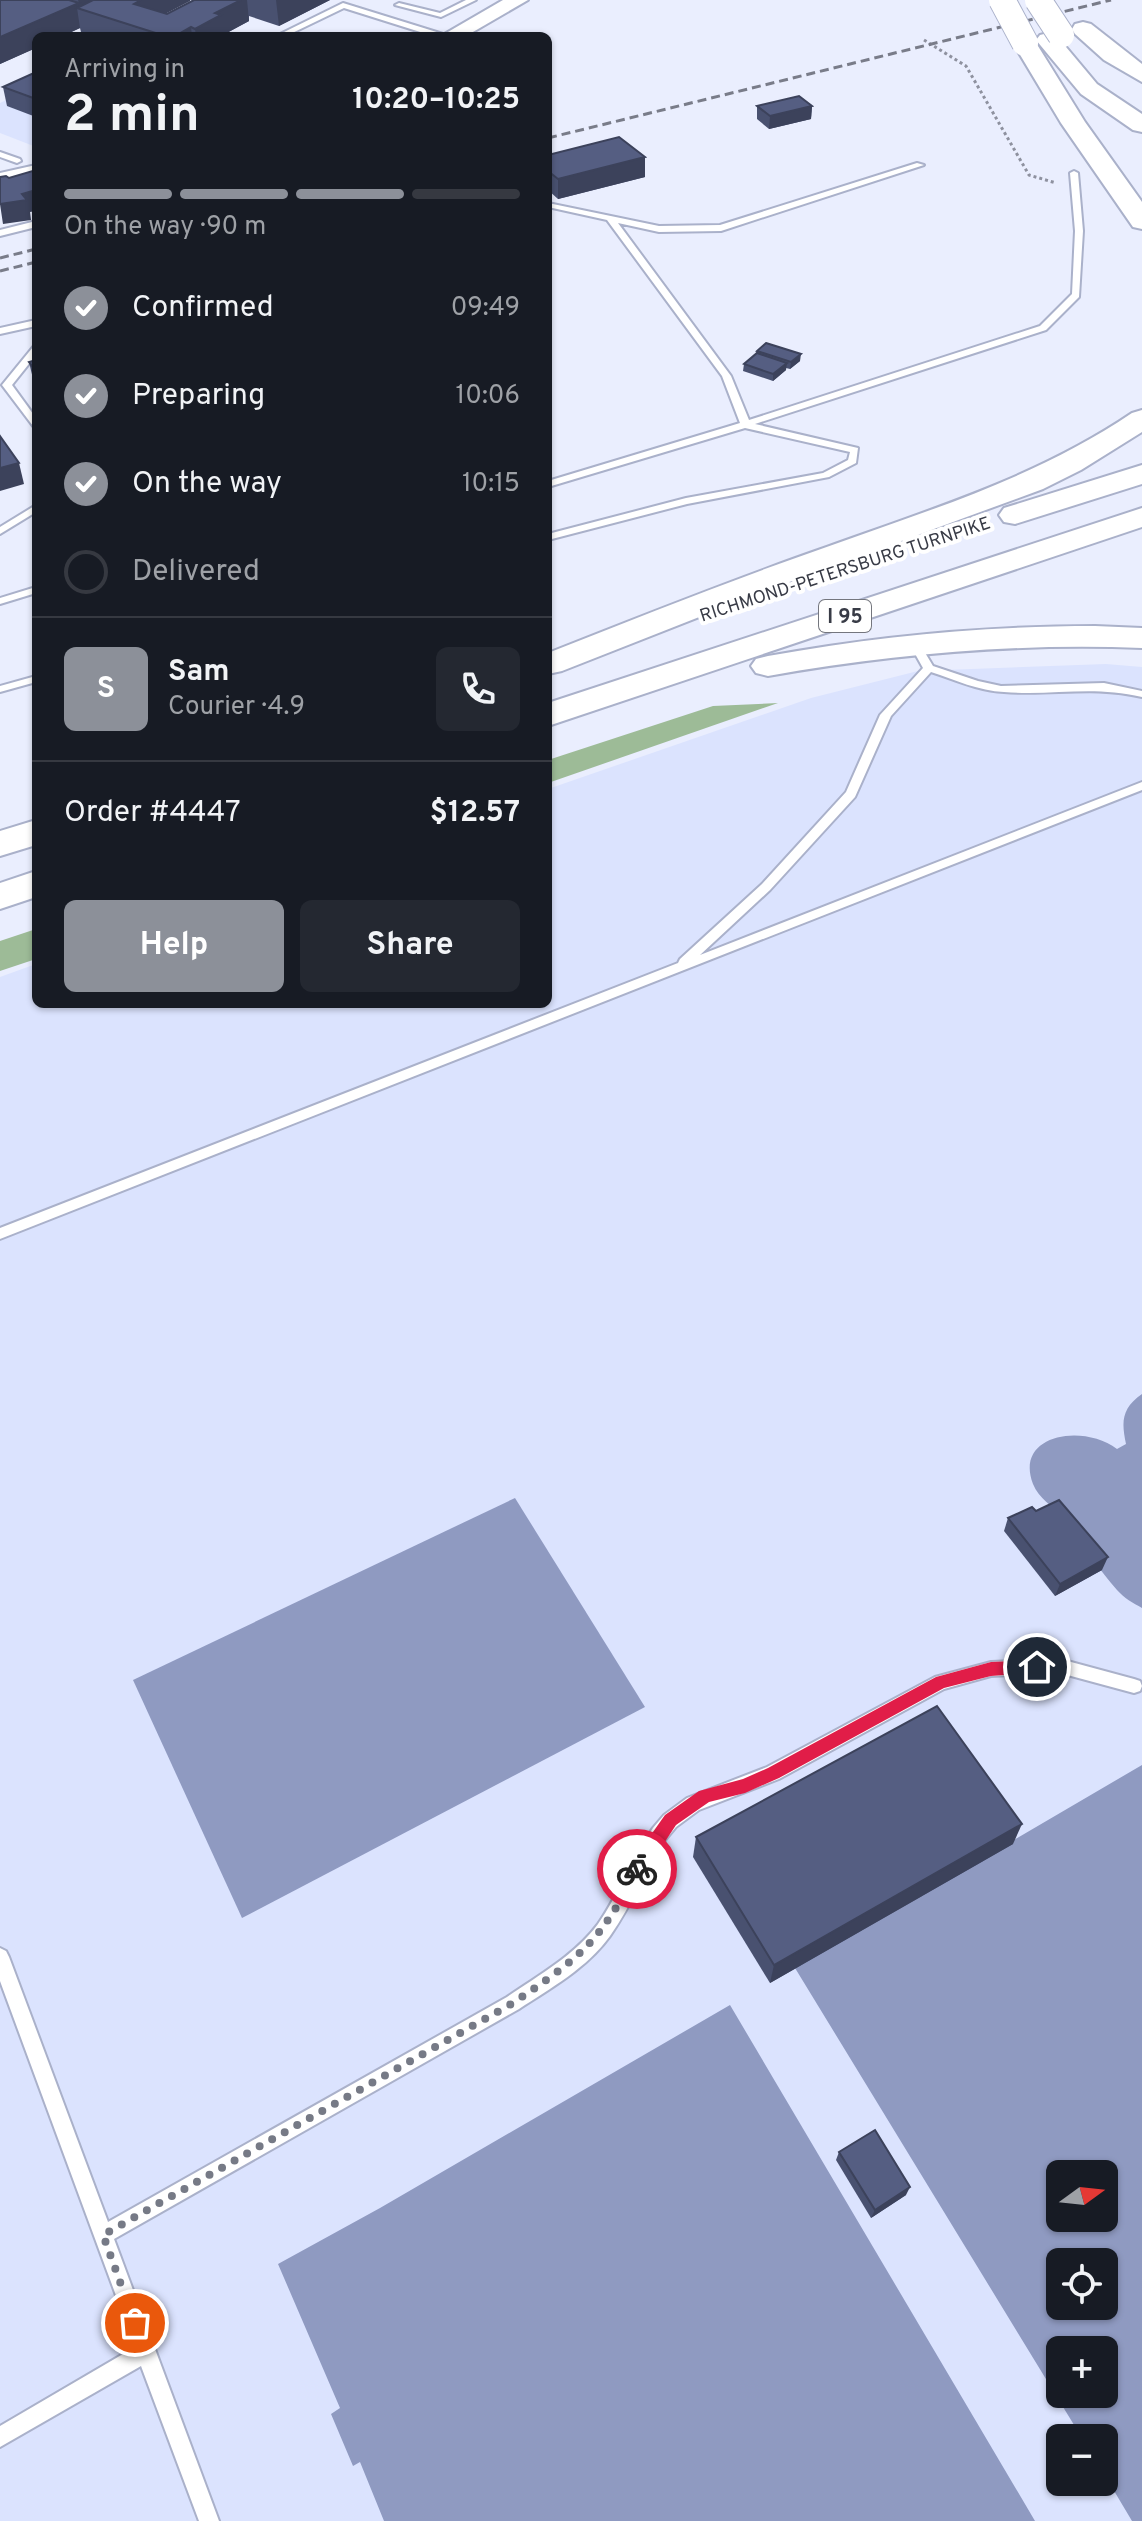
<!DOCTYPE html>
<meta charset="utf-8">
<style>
:root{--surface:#171b24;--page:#242831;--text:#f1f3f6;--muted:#9ea1a6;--line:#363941;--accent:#8c9099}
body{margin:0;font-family:Overpass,sans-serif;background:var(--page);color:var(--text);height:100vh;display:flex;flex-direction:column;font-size:30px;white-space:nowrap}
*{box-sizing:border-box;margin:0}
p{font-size:26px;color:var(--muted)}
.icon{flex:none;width:44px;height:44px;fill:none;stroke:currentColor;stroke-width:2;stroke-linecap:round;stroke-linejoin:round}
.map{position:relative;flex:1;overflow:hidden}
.details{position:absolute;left:32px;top:32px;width:520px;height:976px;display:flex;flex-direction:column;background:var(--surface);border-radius:12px;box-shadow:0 2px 6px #0004}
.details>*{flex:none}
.needle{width:52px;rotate:75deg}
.tools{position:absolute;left:1046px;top:2160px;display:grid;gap:16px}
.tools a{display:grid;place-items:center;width:72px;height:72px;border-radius:12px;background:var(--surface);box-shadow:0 2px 6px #0004;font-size:40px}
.pin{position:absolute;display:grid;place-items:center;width:68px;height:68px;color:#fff;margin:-34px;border:4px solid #fff;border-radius:50%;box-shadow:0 2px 8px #0007}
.courier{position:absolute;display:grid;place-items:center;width:80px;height:80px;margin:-40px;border:6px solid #e11d48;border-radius:50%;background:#fff;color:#222;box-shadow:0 2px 10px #0007}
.head em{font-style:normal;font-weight:700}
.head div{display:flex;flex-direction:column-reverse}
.head{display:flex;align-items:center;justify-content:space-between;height:136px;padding:0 32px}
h1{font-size:52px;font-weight:700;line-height:60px}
.bar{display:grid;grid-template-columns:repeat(4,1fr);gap:12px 8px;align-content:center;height:96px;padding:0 32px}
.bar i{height:10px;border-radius:6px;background:var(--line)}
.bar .selected{background:var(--accent)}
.bar p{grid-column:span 4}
.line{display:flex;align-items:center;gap:20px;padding:0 32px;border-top:2px solid var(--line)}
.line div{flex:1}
.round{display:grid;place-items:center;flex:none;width:84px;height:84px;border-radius:12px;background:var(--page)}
ol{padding:0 32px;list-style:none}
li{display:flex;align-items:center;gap:24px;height:88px}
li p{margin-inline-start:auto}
li .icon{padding:8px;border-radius:50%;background:var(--accent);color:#fff;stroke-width:4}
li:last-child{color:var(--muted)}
li i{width:44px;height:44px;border:4px solid var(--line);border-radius:50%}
.primary-button{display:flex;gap:16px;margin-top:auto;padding:16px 32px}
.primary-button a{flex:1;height:92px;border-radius:12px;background:var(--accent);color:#fff;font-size:32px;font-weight:700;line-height:92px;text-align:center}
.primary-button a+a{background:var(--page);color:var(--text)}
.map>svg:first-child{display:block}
.built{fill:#dbe3fe;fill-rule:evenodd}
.forest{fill:#9dbb97}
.water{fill:#8f9ac1;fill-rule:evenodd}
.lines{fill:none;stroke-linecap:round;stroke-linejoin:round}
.lane-casing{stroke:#aab1ca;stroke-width:4}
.secondary-casing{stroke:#aab1ca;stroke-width:4}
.highway-casing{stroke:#aab1ca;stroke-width:4}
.path{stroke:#8e919f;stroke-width:3;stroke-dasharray:3 3;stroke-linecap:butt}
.lane{fill:#fff;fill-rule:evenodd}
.secondary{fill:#fff;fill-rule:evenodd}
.highway{fill:#fff;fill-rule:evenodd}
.rail{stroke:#797c89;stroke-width:3;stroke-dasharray:9 5;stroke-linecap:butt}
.highway-bridge-casing{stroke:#aab1ca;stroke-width:28;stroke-linecap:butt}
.highway-bridge{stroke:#fff;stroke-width:26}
.wall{fill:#495170}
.shaded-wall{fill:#3c425b}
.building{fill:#555e82;stroke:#3c425b;stroke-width:2}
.route{fill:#e11d48}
.done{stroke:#767a86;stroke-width:8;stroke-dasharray:0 14.4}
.labels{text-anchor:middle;stroke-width:8;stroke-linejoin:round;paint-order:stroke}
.far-street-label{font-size:18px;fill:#383b46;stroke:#fff}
.shield{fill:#fff;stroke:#74767e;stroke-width:2}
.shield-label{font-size:20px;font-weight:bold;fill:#383b46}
</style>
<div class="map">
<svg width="1142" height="2521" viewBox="0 0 1142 2521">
<rect width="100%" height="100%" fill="#eaeefe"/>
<g class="built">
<polygon points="36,86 36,147 0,133 0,103"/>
<path d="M 1106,664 L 1142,667 L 1142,2521 L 0,2521 L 0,977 L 36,964 L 36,1004 L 548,1004 L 548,789 L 811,698 L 918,671 ZM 1060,2174 L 1104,2174 L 1104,2218 L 1060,2218 ZM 1060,2262 L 1104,2262 L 1104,2306 L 1060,2306 ZM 1060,2350 L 1104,2350 L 1104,2394 L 1060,2394 ZM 1060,2438 L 1104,2438 L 1104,2482 L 1060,2482 Z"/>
</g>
<g class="forest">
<polygon points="778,703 548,783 548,760 713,706"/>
<polygon points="36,929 36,959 0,971 0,941"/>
</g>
<g class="water">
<path d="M 1142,1394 L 1142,1608 C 1133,1603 1124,1598 1117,1590 C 1097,1567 1080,1540 1061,1516 C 1052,1505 1039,1499 1033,1484 C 1014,1435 1082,1423 1117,1449 L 1126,1444 C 1121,1421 1122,1408 1142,1394 Z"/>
<polygon points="515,1498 645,1707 242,1918 133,1680"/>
<path d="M 1142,1765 L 1142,2521 L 1132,2521 L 1104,2474 L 1104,2438 L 1082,2438 L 795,1968 ZM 1060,2174 L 1104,2174 L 1104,2218 L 1060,2218 ZM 1060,2262 L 1104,2262 L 1104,2306 L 1060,2306 ZM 1060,2350 L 1104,2350 L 1104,2394 L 1060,2394 Z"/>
<polygon points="730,2005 1035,2521 384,2521 360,2462 353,2466 331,2414 340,2408 278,2264 380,2208"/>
</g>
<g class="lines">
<g class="lane-casing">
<g id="lane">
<polygon points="466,0 476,0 441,17 395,5 399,3 440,13"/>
<polygon points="343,3 443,34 444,36 433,36 344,8 286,36 276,36"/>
<polygon points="0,152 20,159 21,161 17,163 0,157"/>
<polygon points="917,163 924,165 721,231 659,232 618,223 731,376 749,420 1040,326 1072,294 1075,231 1070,173 1074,171 1078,173 1083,231 1079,297 1046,330 755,424 858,448 856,463 829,477 687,504 548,540 548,534 686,498 823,473 848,460 850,452 745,428 548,487 548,481 740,423 722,376 607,220 548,207 548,203 659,226 720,225"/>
<polygon points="36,221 36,227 0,236 0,230"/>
<polygon points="36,320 36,326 0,334 0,328"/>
<polygon points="36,346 36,355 12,385 36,418 36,427 33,426 2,385 33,347"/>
<polygon points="36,505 36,512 0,534 0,527"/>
<polygon points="36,587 36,593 0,604 0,598"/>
<path d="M 914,640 L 918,641 L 933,666 L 978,681 L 1001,686 L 1104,683 L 1142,691 L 1142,697 C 1091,685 1054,696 1004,692 C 979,691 955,680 931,672 L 891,716 L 855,797 L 770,890 L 700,955 L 1142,782 L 1142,790 L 0,1239 L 0,1228 L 678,963 L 680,959 L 762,884 L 846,792 L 880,715 L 923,668 L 909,643 Z"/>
<polygon points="36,676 36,682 0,692 0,686"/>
<path d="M 1060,1659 L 1134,1679 L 1140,1681 L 1142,1686 L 1140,1691 L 1134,1693 L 1060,1673 L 991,1676 L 944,1689 L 779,1779 L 699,1810 L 676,1827 L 666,1839 C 645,1870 632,1905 610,1936 C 587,1968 551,1988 519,2009 L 114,2239 L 219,2521 L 199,2521 L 141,2366 L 0,2447 L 0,2426 L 135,2347 L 0,1981 L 0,1948 L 6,1951 L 9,1957 L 108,2222 L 507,1997 C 539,1975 575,1955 598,1924 C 619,1894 632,1858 653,1828 L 664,1815 L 687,1798 L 767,1767 L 935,1677 L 991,1662 Z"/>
</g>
</g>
<g class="secondary-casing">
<g id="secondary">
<polygon points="503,0 528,0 466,36 441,36"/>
<polygon points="36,165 36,179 0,187 0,173"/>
</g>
</g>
<g class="highway-casing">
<g id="highway">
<polygon points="1083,22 1091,24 1142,64 1142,82 1104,60 1075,34 1072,29 1075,24"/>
<polygon points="1048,33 1056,35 1097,84 1142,114 1142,132 1133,130 1081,94 1036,40 1040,35"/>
<polygon points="1025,36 1033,38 1085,122 1142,202 1142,229 1133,227 1061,123 1013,43 1017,38"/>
<path d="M 1142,410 L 1142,432 L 1081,470 L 1043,489 L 773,588 L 562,671 L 548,674 L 548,653 C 639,617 729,581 821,549 C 929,510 1036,478 1132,413 Z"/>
<polygon points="1142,465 1142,484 1015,524 1004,522 999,515 1004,508"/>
<polygon points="1142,508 1142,527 548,726 548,703"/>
<path d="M 1095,626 L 1142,628 L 1142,648 C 1016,643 892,654 768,676 L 756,673 L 751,666 L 756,659 L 768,656 C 877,636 984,626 1095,626 Z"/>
<polygon points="36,820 36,845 0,856 0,831"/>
<polygon points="36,871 36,897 0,909 0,883"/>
</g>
</g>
<polyline class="path" points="924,40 966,66 1029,175 1056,183"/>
<use href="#lane" class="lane"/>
<use href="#secondary" class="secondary"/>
<use href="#highway" class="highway"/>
<g class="rail">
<polyline points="548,138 1111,0"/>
<polyline points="0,258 36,249"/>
<polyline points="0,271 36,262"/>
</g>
<g class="highway-bridge-casing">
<g id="highway-bridge">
<polyline points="1002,0 1025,43"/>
<polyline points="1038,0 1061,35"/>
</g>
</g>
<use href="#highway-bridge" class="highway-bridge"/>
</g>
<g class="wall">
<polygon points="0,0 190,0 166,13 167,14 194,0 330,0 279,26 249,16 249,21 223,35 224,36 93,36 81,32 80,28 0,64"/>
<polygon points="36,72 36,117 7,106 3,87"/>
<polygon points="757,106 812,106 811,119 769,129 757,119"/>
<polygon points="548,155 645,157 645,177 558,199 548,190"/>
<polygon points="757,351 800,361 790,369 786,368 786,370 773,381 743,371 744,364 756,354"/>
<polygon points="36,360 36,386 34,383 29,362"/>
<polygon points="1008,1518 1102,1570 1055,1596 1004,1531"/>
<polygon points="696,1837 1013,1844 770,1983 693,1857"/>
<polygon points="839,2152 906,2195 871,2218 836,2160"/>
</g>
<g class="shaded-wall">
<polygon points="78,0 190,0 190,1 138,28 77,8 80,28 63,36 36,36 36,48 0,64 0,37 79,3"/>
<polygon points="241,0 247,0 249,21 223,35 224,36 196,36 195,29 215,13"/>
<polygon points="276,0 330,0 279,26"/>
<polygon points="191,27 192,36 175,36"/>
<polygon points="812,106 811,119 769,129 770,116"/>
<polygon points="645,157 645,177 558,199 558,179"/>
<polygon points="36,190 36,211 30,212 31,220 3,224 0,204 22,194"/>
<polygon points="801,354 800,361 790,369 791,362"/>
<polygon points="787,363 786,370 773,381 773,374"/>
<polygon points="19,463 24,484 0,491 0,468"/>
<polygon points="1108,1557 1102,1570 1055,1596 1060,1584"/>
<polygon points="1022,1824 1013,1844 770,1983 774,1965"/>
<polygon points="910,2187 906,2195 871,2218 875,2210"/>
</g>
<g class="building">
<polygon points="0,0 69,0 79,3 0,37"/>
<polygon points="93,0 141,0 134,4 167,14 194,0 241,0 215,13 221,15 195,29 191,27 175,36 165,36 77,8"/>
<polygon points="36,72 36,99 3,87"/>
<polygon points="799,96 812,106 770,116 757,106"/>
<polygon points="619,137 645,157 558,179 548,171 548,155"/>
<polygon points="36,170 36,190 22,194 27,200 0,204 0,177 6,176 9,178"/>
<polygon points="766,343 801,354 791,362 757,351"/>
<polygon points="757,353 787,363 773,374 744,364"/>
<polygon points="36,360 36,371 29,362"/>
<polygon points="0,436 19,463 0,468"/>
<polygon points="1059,1500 1108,1557 1060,1584 1008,1518 1032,1507 1036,1511"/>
<polygon points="937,1706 1022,1824 774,1965 696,1837"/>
<polygon points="875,2130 910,2187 875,2210 839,2152"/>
</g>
<polygon class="route" points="1037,1660 1045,1667 1043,1672 991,1676 944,1688 779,1778 745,1793 709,1802 676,1825 643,1875 631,1875 631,1863 665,1815 699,1791 743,1779 768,1768 936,1677 991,1662"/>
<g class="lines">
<path class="done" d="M 135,2323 L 103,2235 L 513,2003 C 579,1958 601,1942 637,1869"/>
</g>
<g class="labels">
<g class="far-street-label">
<text transform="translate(845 569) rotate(-18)" y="6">RICHMOND-PETERSBURG TURNPIKE</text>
</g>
<rect class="shield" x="819" y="600" width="52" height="32" rx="6"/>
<g class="shield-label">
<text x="845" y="623">I 95</text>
</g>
</g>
</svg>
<div class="tools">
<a><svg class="needle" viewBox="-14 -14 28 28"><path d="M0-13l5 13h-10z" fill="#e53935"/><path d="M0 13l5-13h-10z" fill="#9ea1a6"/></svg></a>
<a><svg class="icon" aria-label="locate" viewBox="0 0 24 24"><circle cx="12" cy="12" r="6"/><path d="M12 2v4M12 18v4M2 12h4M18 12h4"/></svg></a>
<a>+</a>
<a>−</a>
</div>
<div class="pin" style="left:135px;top:2323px;background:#ea580c"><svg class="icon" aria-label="bag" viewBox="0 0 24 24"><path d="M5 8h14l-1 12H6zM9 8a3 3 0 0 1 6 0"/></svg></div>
<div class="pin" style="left:1037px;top:1667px;background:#1f2937"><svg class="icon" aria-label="home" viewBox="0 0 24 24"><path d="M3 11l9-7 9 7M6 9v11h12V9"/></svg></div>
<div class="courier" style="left:637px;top:1869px"><svg class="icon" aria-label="bike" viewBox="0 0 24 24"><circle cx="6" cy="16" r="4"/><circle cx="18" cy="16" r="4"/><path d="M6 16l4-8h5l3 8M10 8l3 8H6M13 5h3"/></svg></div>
<section class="details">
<div class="head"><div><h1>2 min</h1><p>Arriving in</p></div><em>10:20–10:25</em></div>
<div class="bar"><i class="selected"></i><i class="selected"></i><i class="selected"></i><i></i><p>On the way · 90 m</p></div>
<ol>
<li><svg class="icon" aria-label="check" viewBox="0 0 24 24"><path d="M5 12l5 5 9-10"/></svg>Confirmed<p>09:49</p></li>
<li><svg class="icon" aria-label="check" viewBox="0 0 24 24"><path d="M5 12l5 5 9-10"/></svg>Preparing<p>10:06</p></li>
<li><svg class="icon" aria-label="check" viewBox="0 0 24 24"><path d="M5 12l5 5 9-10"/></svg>On the way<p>10:15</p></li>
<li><i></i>Delivered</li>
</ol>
<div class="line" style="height:144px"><b class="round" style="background:var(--accent);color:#fff">S</b><div><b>Sam</b><p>Courier · 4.9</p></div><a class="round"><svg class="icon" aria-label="phone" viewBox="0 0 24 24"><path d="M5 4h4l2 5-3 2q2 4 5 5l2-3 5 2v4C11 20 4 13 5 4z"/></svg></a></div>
<div class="line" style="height:104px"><div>Order #4447</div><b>$12.57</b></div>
<div class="primary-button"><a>Help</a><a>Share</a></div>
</section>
</div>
